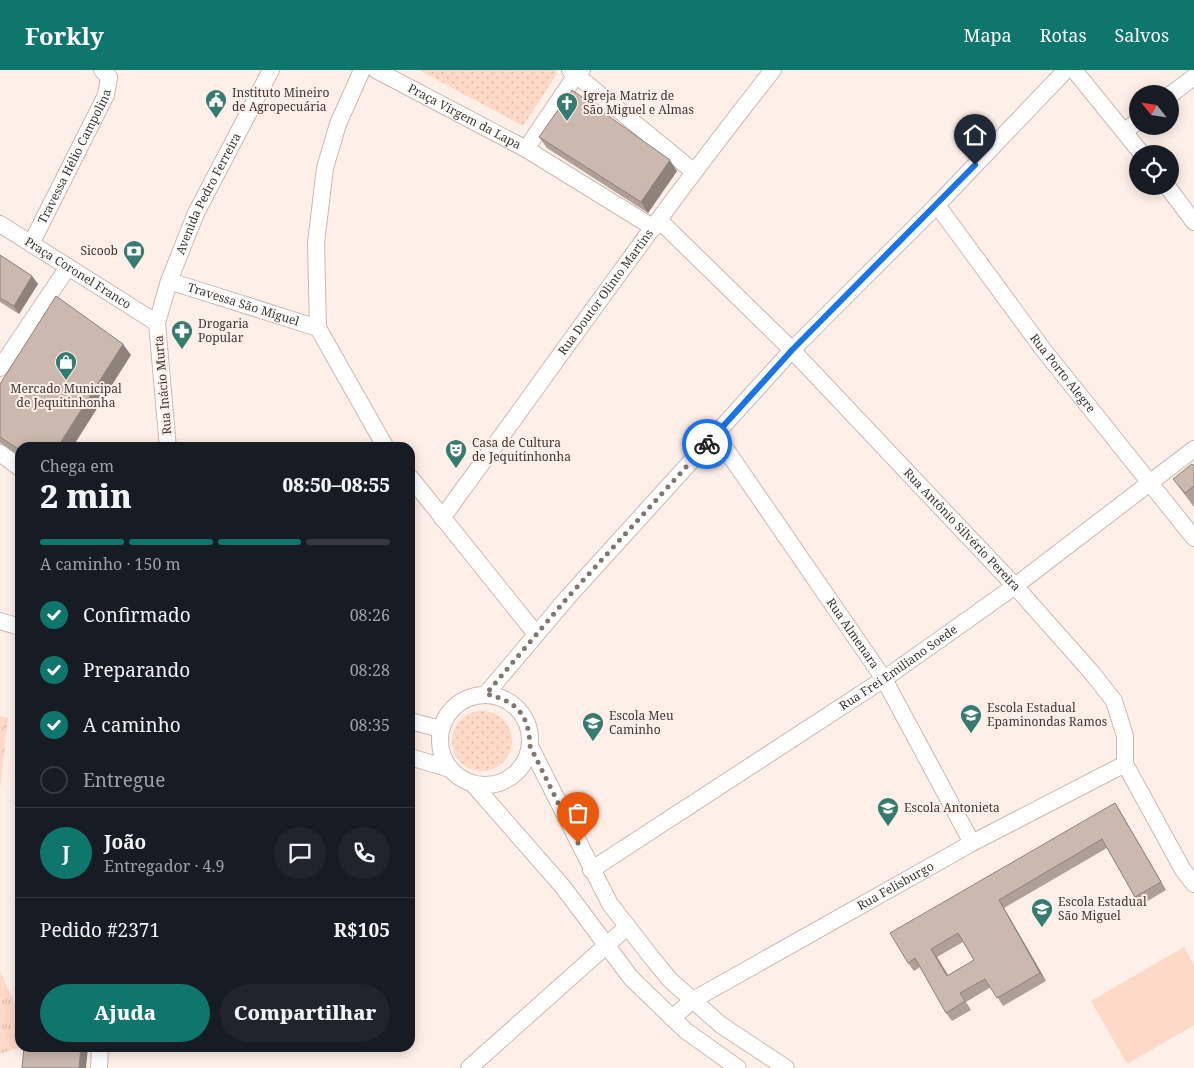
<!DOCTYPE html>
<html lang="pt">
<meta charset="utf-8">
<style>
:root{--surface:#171b24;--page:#20242c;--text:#f1f3f6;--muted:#9ea1a6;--line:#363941;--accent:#0f766e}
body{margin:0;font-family:"Noto Serif",serif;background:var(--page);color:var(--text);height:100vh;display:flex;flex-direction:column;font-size:19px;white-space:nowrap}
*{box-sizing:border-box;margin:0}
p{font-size:16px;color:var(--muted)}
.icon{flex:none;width:28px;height:28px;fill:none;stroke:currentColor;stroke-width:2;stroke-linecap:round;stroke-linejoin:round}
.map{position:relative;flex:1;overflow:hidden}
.sheet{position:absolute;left:15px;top:372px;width:400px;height:610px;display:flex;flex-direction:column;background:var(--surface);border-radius:15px;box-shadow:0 2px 12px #0003}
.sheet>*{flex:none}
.needle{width:32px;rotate:300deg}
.controls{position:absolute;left:1129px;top:15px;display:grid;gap:10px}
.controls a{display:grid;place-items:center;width:50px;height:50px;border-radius:50%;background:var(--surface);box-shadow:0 2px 12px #0003;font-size:25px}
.pin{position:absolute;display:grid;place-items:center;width:42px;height:42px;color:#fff;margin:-51px -21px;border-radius:50% 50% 50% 0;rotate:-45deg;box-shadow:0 0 5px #0007}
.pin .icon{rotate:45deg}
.courier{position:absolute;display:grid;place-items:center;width:50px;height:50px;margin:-25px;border:4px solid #1a73e8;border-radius:50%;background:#fff;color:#222;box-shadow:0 1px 6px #0007}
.head em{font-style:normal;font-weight:800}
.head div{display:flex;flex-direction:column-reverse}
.head{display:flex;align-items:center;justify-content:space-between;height:85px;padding:0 25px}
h1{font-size:32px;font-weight:800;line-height:38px}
.bar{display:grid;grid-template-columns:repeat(4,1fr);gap:8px 5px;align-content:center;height:60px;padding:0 25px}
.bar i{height:6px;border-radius:4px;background:var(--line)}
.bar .selected{background:var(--accent)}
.bar p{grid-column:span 4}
.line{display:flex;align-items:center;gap:12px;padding:0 25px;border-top:1px solid var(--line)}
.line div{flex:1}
.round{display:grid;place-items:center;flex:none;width:52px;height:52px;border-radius:26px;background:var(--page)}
ol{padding:0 25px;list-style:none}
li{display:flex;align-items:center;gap:15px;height:55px}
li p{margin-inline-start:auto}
li .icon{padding:5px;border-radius:50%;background:var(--accent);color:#fff;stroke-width:4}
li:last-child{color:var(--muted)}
li i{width:28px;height:28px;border:2px solid var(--line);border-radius:50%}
.primary-button{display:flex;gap:10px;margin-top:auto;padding:10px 25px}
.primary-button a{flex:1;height:58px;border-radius:30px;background:var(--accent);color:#fff;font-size:20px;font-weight:800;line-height:58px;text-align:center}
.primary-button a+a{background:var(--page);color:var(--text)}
header{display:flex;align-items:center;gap:30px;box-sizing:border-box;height:70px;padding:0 25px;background:var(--accent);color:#fff}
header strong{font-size:24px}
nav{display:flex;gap:28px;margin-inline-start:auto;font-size:18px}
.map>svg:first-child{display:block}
.grass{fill:url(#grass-tufts)}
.forest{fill:url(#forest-crowns)}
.park{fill:url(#park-dots)}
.pitch{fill:#ffd9c7}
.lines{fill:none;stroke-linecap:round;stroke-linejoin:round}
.minor-casing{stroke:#cbb9b0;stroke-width:18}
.minor{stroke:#fff;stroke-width:16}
.wall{fill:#af9f97;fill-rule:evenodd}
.shaded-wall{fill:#8e827b}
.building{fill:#cbb9b0;stroke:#8e827b;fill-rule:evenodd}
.done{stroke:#817772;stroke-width:5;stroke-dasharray:0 9}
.route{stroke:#1a73e8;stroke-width:6}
.labels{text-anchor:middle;stroke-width:4;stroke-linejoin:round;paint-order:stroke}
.poi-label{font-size:12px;fill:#3d3632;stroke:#feefe8;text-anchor:start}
.street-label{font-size:12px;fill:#3d3632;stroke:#feefe8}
</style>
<header>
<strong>Forkly</strong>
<nav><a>Mapa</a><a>Rotas</a><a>Salvos</a></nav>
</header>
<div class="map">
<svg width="1194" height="998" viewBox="0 0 1194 998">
<defs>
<pattern id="grass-tufts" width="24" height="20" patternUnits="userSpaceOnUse" patternTransform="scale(1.25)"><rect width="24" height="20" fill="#ffd9c7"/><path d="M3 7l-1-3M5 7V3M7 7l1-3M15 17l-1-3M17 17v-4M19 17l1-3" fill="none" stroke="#dbbbab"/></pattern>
<pattern id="forest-crowns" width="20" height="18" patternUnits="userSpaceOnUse" patternTransform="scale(1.25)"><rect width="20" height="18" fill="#ffd9c7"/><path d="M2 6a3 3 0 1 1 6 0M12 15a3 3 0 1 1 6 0" fill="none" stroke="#dbbbab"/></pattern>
<pattern id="park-dots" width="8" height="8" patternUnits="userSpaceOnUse" patternTransform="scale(1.25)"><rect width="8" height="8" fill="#ffd9c7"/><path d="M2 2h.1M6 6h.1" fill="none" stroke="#dbbbab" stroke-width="1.8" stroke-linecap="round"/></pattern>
</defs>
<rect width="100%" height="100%" fill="#feefe8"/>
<polygon class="grass" points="0,901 20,945 20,977 0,984"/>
<polygon class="forest" points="0,646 8,648 0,720"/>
<g class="park">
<polygon points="419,0 555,0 558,2 523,56"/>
<circle cx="482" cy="671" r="30"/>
</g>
<polygon class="pitch" points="1184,877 1194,895 1194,955 1127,994 1091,931"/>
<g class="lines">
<g class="minor-casing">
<g id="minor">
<polyline points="362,0 338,54 325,98 316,173 318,258 386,378"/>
<path id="s1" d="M 376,0 L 526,79 L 654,158"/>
<polyline points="570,0 693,101"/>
<polyline points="1074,0 1142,84"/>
<polyline points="1170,25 1194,7"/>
<polyline points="1125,61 1138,51"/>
<polyline points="526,79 576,5 582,0"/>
<polyline points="1167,116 1194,152"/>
<path id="s2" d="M 937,135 L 1042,278 L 1194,468"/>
<path id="s3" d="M 660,151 L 792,280 L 1015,516 L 1093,604 L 1114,631 L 1125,666 L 1125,694 L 1183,800 L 1194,814"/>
<path id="s4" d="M 0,154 L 157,253"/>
<path id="s5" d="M 31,174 L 106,25 L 109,7 L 102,0"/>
<path id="s6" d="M 169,211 L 318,258"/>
<polyline points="0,298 68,197"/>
<path id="s7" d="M 716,365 L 884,609 L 972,773"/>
<path id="s8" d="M 168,378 L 157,253 L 169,211 L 196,143 L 271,0"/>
<polyline points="0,383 20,398"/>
<polyline points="410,407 536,564"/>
<path id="s9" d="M 442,448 C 552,298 658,145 773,0"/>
<polyline points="0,551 20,557"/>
<polyline points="486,624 568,527 792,280 937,135 1066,0"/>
<circle cx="485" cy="670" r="45"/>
<polyline points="410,651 441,659"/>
<polyline points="530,676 610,834 652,888 670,910 721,955 786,998"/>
<polyline points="410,687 450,699"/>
<polyline points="472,713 563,817 631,908 686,961 738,998"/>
<path id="s10" d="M 591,800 L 884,609 L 1015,516 L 1194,379"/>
<path id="s11" d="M 672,948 L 693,930 L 972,773 L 1125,694"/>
<polyline points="99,998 100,978"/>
<polyline points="469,998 627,857"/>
</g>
</g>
<use href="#minor" class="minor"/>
</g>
<g class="wall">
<polygon points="539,67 677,101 648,143 547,78"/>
<polygon points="0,185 32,206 38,214 19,244 0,232"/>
<polygon points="131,285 20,378 20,386 0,373 0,314"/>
<polygon points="1194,396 1194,437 1173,409"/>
<path d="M 1115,733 L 1120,741 L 1166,820 L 1141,835 L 1135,827 L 1107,778 L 1004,838 L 1046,911 L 1003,936 L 991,917 L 966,932 L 971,940 L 952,951 L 946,943 L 920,897 L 914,901 L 908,893 ZM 963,872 L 974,890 L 948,905 L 937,887 Z"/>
</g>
<g class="shaded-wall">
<polygon points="670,90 677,101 648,143 641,132"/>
<polygon points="32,206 38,214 19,244 14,236"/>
<polygon points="123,274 131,285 72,378 57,378"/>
<polygon points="1115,733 1120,741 1166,820 1161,812"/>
<polygon points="999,830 1004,838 1046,911 1040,903"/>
<polygon points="931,879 937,887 953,914 947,906"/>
<polygon points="81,978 88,978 86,998 79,998"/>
</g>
<g class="building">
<polygon points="572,20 670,90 641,132 539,67"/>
<polygon points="0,185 32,206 14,236 0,228"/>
<polygon points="56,226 123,274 57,378 20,378 20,380 0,367 0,314"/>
<polygon points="1192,394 1194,396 1194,416 1185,423 1173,409"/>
<path d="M 1115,733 L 1161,812 L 1135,827 L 1102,769 L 999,830 L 1040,903 L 997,928 L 985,909 L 960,923 L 965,931 L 946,943 L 915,888 L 908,893 L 890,863 ZM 958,863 L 974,890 L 947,906 L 931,879 Z"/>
<polygon points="24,978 81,978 79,998 22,998"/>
</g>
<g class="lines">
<path class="done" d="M 578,773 L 530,676 C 529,645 517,631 486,624 L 568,527 L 707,374"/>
<polyline class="route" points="707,374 792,280 975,95"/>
</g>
<defs>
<g id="civic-pin" transform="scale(1.125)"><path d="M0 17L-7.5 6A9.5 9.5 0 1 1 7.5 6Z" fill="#367b70" stroke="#feefe8"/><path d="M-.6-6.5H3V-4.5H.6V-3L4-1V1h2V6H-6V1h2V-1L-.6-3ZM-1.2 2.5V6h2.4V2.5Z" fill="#fff"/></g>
<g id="church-pin" transform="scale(1.125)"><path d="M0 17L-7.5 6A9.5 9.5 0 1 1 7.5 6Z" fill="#367b70" stroke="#feefe8"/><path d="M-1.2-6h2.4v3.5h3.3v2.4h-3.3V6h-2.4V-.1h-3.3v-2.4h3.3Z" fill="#fff"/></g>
<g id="bank-pin" transform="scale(1.125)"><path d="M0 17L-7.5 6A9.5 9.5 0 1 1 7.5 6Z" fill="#367b70" stroke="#feefe8"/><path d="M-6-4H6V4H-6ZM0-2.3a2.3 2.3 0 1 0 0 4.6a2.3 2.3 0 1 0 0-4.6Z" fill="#fff"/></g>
<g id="pharmacy-pin" transform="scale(1.125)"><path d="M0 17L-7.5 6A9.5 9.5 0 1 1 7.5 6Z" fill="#367b70" stroke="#feefe8"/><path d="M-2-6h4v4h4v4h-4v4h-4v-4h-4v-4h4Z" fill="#fff"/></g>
<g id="shop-pin" transform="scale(1.125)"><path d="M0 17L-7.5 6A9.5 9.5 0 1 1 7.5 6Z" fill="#367b70" stroke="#feefe8"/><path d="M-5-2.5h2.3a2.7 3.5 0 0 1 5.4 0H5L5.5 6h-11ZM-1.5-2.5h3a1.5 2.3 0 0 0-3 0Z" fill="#fff"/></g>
<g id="theatre-pin" transform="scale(1.125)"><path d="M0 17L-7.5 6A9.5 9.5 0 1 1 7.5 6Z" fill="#367b70" stroke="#feefe8"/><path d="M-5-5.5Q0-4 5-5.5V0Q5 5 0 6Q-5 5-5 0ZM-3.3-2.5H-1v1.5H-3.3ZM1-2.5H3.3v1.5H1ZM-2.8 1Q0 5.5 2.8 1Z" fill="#fff"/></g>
<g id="school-pin" transform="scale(1.125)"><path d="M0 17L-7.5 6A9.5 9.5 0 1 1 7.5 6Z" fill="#367b70" stroke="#feefe8"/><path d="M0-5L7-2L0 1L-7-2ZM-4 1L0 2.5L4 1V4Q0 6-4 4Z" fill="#fff"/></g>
</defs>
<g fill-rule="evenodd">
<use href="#civic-pin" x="216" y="30"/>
<use href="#church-pin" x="567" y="33"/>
<use href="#bank-pin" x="134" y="181"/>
<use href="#pharmacy-pin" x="182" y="261"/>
<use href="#shop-pin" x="66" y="292"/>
<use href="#theatre-pin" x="456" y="380"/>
<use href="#school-pin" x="971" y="645"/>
<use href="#school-pin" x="593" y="653"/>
<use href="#school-pin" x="888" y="738"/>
<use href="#school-pin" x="1042" y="839"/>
</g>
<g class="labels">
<g class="poi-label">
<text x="232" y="27">Instituto Mineiro<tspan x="232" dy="14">de Agropecuária</tspan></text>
<text x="583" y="30">Igreja Matriz de<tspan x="583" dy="14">São Miguel e Almas</tspan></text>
<text x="118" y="185" text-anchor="end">Sicoob</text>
<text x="198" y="258">Drogaria<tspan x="198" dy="14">Popular</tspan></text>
<text x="66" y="323" text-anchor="middle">Mercado Municipal<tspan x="66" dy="14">de Jequitinhonha</tspan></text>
<text x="472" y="377">Casa de Cultura<tspan x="472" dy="14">de Jequitinhonha</tspan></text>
<text x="987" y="642">Escola Estadual<tspan x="987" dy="14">Epaminondas Ramos</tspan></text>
<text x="609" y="650">Escola Meu<tspan x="609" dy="14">Caminho</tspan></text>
<text x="904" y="742">Escola Antonieta</text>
<text x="1058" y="836">Escola Estadual<tspan x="1058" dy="14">São Miguel</tspan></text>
</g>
<g class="street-label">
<text dy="4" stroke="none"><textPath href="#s1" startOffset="100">Praça Virgem da Lapa</textPath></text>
<text dy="4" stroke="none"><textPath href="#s5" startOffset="98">Travessa Hélio Campolina</textPath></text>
<text dy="4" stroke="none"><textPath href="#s8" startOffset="265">Avenida Pedro Ferreira</textPath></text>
<text dy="4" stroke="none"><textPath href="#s4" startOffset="92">Praça Coronel Franco</textPath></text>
<text dy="4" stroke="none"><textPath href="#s9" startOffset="279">Rua Doutor Olinto Martins</textPath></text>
<text dy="4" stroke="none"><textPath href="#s6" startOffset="78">Travessa São Miguel</textPath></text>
<text dy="4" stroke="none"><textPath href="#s2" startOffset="210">Rua Porto Alegre</textPath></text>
<text transform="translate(163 315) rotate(-95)" y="4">Rua Inácio Murta</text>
<text dy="4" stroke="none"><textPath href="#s3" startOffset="432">Rua Antônio Silvério Pereira</textPath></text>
<text dy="4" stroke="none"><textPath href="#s7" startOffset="241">Rua Almenara</textPath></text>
<text dy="4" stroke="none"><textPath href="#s10" startOffset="368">Rua Frei Emiliano Soede</textPath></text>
<text dy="4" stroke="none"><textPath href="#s11" startOffset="260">Rua Felisburgo</textPath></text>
</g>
</g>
</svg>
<div class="controls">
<a><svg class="needle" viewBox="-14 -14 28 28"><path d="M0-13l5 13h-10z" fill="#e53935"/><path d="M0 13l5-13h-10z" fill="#9ea1a6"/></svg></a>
<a><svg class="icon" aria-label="locate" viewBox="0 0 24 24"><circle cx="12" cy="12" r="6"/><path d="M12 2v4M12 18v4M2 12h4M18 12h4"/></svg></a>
</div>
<div class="pin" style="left:578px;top:773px;background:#ea580c"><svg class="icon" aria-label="bag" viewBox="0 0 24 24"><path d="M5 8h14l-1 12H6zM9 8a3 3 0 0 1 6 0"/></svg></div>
<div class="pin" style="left:975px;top:95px;background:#1f2937"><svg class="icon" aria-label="home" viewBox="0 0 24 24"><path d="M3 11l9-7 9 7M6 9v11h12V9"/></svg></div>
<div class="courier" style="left:707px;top:374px"><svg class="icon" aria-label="bike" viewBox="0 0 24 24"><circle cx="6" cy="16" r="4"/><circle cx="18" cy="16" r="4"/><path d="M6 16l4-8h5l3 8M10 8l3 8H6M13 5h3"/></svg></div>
<section class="sheet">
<div class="head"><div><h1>2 min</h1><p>Chega em</p></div><em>08:50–08:55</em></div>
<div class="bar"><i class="selected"></i><i class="selected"></i><i class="selected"></i><i></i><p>A caminho · 150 m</p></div>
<ol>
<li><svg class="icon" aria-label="check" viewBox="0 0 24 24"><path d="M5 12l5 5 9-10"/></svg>Confirmado<p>08:26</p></li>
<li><svg class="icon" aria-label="check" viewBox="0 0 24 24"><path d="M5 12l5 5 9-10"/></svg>Preparando<p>08:28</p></li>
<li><svg class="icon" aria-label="check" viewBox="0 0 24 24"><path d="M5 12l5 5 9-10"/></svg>A caminho<p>08:35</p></li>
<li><i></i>Entregue</li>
</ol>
<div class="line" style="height:90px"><b class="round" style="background:var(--accent);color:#fff">J</b><div><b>João</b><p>Entregador · 4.9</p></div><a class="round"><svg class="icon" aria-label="chat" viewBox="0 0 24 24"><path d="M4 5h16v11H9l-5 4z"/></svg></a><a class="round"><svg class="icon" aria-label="phone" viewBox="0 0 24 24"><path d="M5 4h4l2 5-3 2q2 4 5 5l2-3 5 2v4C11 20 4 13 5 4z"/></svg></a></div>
<div class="line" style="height:65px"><div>Pedido #2371</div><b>R$105</b></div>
<div class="primary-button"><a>Ajuda</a><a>Compartilhar</a></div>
</section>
</div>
